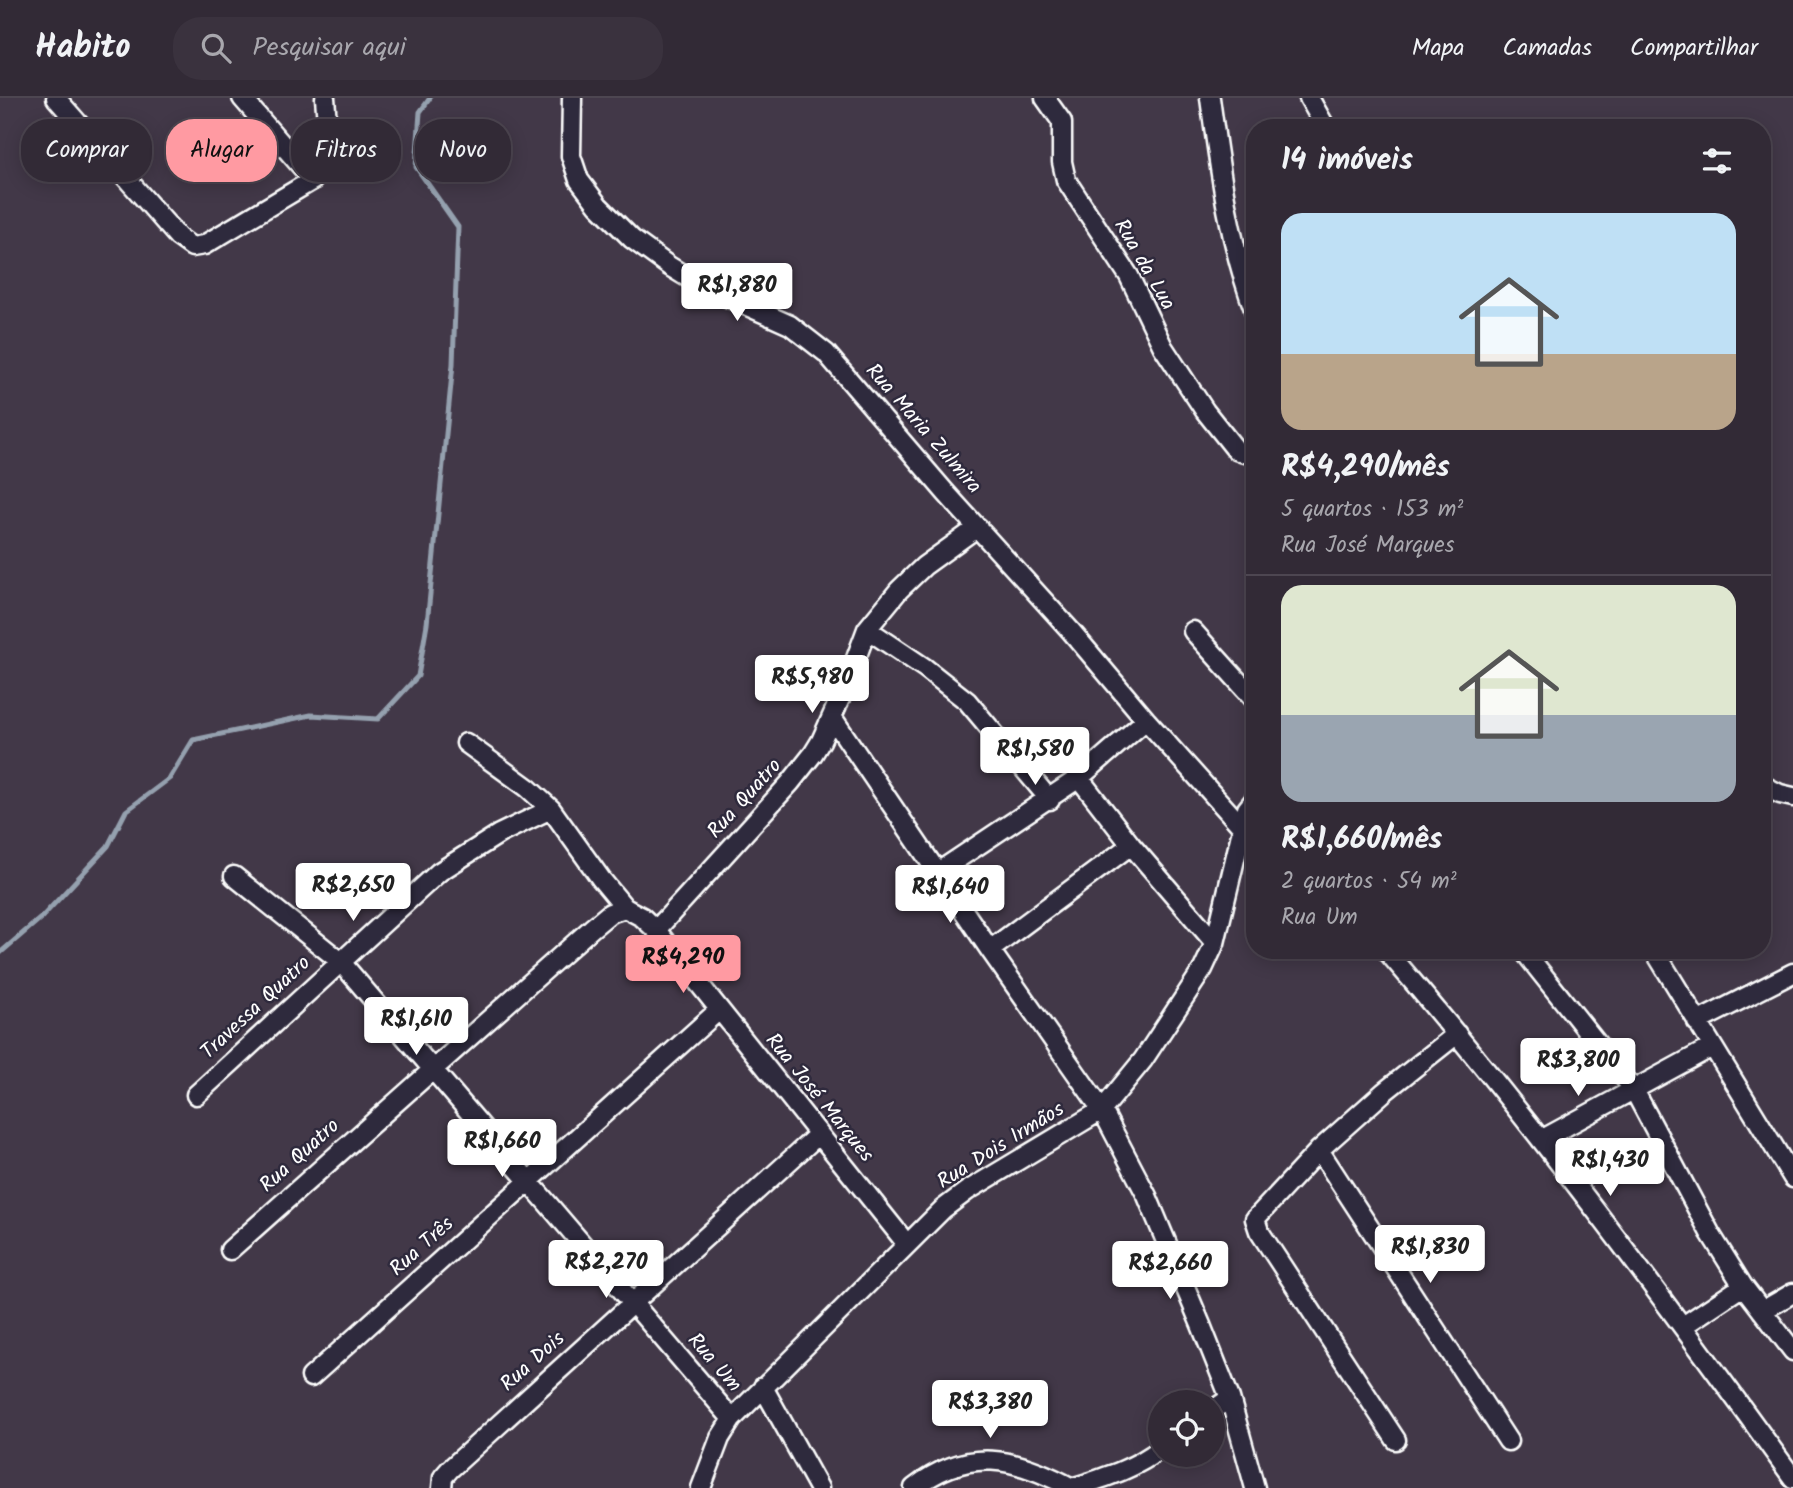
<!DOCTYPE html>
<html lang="pt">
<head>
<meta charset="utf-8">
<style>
  :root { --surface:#322a36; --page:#3a323e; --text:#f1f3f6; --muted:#a8a7ad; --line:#4d4651; --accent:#ff9aa2 }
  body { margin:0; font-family:Kalam,sans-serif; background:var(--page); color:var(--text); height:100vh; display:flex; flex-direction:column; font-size:26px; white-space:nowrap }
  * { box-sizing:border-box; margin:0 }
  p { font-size:23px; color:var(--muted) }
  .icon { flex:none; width:38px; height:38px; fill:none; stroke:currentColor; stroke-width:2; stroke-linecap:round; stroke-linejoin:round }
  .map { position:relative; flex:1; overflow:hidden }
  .panel { position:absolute; left:1246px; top:21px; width:525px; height:840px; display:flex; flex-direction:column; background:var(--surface); border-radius:28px; box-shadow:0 4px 18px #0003,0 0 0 2px var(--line) }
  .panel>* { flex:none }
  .top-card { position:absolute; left:21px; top:21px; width:665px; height:63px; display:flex; gap:14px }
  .buttons { position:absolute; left:1148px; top:1292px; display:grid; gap:14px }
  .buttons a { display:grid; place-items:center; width:77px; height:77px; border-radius:50%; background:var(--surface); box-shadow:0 4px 18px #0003,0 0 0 2px var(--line); font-size:35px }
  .price { position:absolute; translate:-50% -60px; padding:0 16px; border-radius:7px; background:#fff; color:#222; font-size:23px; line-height:46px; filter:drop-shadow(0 2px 4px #0008) }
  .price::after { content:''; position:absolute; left:50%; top:42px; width:21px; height:16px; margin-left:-10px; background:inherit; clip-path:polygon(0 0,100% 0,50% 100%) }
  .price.active { background:var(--accent); color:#111 }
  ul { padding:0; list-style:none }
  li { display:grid; align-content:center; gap:14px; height:371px; padding:0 35px }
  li+li { border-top:2px solid var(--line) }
  li span { display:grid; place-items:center; height:217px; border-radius:21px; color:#555 }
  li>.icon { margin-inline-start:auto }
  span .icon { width:126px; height:126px; fill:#fffc; stroke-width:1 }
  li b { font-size:30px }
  h2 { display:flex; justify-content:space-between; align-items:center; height:84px; padding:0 35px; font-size:30px }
  .tag { padding:0 24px; border-radius:28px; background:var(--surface); box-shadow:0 4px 18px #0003,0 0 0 2px var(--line); font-size:24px; line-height:63px }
  .tag.active { background:var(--accent); color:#111 }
  header { display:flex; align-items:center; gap:42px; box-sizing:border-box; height:98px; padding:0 35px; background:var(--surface); border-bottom:2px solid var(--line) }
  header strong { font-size:33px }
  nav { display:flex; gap:38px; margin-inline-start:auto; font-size:24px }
  .search { width:490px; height:63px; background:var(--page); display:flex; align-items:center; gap:18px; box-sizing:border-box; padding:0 24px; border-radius:28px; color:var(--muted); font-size:26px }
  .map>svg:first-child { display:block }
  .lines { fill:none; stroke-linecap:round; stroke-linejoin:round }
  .stream { stroke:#95a1af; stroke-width:5 }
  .minor-casing { stroke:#fff; stroke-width:23 }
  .minor { stroke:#2f2a3d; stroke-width:18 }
  .labels { text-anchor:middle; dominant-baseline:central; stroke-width:5; stroke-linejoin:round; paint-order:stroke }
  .street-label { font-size:21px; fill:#fff; stroke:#2f2a3d }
</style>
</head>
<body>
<header>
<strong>Habito</strong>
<div class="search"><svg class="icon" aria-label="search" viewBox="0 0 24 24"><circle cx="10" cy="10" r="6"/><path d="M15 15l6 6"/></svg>Pesquisar aqui</div>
<nav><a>Mapa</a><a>Camadas</a><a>Compartilhar</a></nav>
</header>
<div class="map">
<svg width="1793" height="1390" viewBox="0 0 1793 1390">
  <rect width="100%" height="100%" fill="#423848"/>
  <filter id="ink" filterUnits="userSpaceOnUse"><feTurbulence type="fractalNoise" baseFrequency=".0143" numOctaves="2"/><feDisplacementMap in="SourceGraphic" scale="14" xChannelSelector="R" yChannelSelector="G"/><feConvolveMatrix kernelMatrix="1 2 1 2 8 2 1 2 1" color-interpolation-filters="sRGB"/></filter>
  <g filter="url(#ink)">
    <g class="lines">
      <!-- stream -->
      <path class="stream" d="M 0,855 L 42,819 L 108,748 L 126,713 L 170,680 L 193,642 L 311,617 L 378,621 L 418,578 L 427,526 L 453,266 L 458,129 L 416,69 L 420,14 L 430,0"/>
      <!-- minor casing -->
      <g class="minor-casing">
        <path id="minor" d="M 56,0 L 178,139 L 192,149 L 204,147 L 313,82 L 321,62 L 324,47 L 327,24 L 325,0
          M 242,0 L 313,82
          M 572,0 L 571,58 L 579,82 L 598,107 L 632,141 L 669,168 L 700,187 L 790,227 L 826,255 L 946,395 L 1071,533 L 1146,622 L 1242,729
          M 1045,0 L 1062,24 L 1062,64 L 1066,82 L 1129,178 L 1163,249 L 1205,313 L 1236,352 L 1244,355 L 1255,355
          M 1210,0 C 1220,73 1229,145 1255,214
          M 1309,0 L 1326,30
          M 867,531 L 925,570 L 967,603 L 1050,702
          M 1193,533 L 1255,602
          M 832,619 L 990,852 L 1102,1012 L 1147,1098 L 1201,1227 L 1230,1300 L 1255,1390
          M 466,645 L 528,690 L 551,711 L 601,781 L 625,810 L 642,819 L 656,832 L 906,1145
          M 1079,680 L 1131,747 L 1215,845
          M 1762,687 L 1780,696 L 1793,699
          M 938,774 L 1079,680 L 1146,622
          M 234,778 L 340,863 L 732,1321
          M 656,832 L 790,685 L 813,656 L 821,643 L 846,587 L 867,531 L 899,492 L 924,468 L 978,429
          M 990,852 L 1131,747
          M 1386,852 C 1531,1021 1663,1200 1793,1380
          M 1523,852 L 1634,992 L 1710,1135 L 1743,1188 L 1793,1253
          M 1654,852 L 1793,1080
          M 1697,924 L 1793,875
          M 196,997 L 439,774 L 499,736 L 551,711
          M 1541,1042 L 1712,949
          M 1319,1052 L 1508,1343
          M 230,1152 L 592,830 L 610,815 L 625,810
          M 1762,1213 L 1793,1195
          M 1683,1228 L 1743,1188
          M 311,1279 L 719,912
          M 763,1289 L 819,1390
          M 1213,1312 L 1230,1300
          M 1396,1342 L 1259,1133 L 1255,1121 L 1319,1052 L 1384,994 L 1457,936
          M 442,1390 L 443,1379 L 450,1371 L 819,1036
          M 701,1390 L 720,1340 L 732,1321 L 943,1111 L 967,1093 L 1102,1012 L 1143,962 L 1203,871 L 1215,845 L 1247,711 L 1255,701
          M 914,1390 C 968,1348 1015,1359 1072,1390
          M 1072,1390 C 1103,1380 1135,1371 1160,1351"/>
      </g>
      <!-- minor -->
      <use href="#minor" class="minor"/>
    </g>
  </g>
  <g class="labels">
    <!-- street labels -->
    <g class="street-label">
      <text transform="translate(1144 167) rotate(60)">Rua da Lua</text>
      <text transform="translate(923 331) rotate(49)">Rua Maria Zulmira</text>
      <text transform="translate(745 701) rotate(-48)">Rua Quatro</text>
      <text transform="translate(256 910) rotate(-43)">Travessa Quatro</text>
      <text transform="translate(819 1000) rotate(51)">Rua José Marques</text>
      <text transform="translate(1001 1048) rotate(-32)">Rua Dois Irmãos</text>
      <text transform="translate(300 1058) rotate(-42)">Rua Quatro</text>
      <text transform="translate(422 1149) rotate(-42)">Rua Três</text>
      <text transform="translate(533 1264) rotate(-42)">Rua Dois</text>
      <text transform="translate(714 1265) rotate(49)">Rua Um</text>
    </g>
  </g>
</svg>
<div class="buttons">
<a><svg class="icon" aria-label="locate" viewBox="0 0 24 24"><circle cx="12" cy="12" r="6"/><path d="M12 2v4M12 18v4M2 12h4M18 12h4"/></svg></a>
</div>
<b class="price" style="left:737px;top:225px">R$1,880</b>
<b class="price" style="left:812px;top:617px">R$5,980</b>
<b class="price" style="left:1035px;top:689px">R$1,580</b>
<b class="price" style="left:353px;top:825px">R$2,650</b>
<b class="price" style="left:950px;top:827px">R$1,640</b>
<b class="price active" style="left:683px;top:897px">R$4,290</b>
<b class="price" style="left:416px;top:959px">R$1,610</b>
<b class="price" style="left:1578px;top:1000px">R$3,800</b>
<b class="price" style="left:502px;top:1081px">R$1,660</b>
<b class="price" style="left:1610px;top:1100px">R$1,430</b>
<b class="price" style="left:1430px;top:1187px">R$1,830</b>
<b class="price" style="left:606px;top:1202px">R$2,270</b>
<b class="price" style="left:1170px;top:1203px">R$2,660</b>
<b class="price" style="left:990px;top:1342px">R$3,380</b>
<div class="top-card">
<a class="tag">Comprar</a>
<a class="tag active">Alugar</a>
<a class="tag">Filtros</a>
<a class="tag">Novo</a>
</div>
<section class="panel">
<h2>14 imóveis<svg class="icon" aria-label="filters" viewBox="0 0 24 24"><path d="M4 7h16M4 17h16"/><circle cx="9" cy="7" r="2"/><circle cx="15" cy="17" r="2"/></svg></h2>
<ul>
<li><span style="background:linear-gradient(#bfe0f5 65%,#b9a48a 0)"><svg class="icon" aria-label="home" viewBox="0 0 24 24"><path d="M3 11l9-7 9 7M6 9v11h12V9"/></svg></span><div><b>R$4,290/mês</b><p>5 quartos · 153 m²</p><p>Rua José Marques</p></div></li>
<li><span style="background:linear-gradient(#dfe7d0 60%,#9aa5b1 0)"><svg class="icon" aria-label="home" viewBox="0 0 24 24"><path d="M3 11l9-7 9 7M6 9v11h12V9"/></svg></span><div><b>R$1,660/mês</b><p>2 quartos · 54 m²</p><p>Rua Um</p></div></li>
</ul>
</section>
</div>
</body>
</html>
